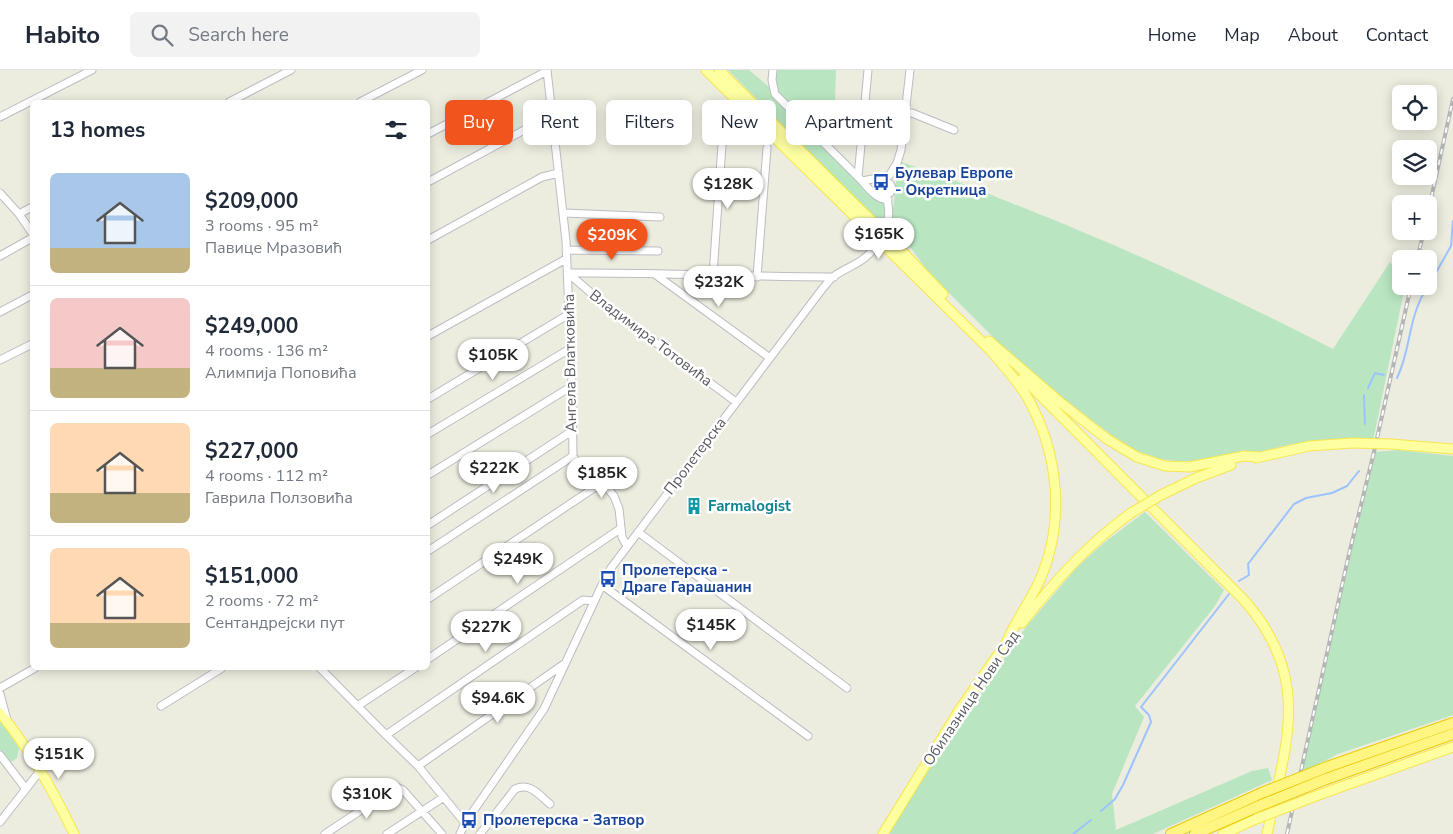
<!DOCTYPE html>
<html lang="en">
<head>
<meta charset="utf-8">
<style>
  :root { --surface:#fff; --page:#f2f2f3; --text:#1f2937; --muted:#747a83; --line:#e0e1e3; --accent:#f2541e }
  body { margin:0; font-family:"Nunito Sans",sans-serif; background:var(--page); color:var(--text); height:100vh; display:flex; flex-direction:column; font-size:19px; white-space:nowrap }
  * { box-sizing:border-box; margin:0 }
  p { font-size:16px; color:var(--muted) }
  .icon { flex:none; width:28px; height:28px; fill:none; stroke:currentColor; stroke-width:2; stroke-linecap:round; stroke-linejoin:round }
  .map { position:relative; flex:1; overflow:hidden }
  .drawer { position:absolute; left:30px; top:30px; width:400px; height:570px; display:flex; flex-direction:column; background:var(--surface); border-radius:8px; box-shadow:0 2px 12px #0003 }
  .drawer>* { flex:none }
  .guide { position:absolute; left:445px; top:30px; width:475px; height:45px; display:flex; gap:10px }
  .fabs { position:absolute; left:1392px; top:15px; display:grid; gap:10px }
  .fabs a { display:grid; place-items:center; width:45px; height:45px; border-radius:8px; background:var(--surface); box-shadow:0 2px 12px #0003; font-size:25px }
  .price { position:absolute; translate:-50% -42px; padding:0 11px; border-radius:18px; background:#fff; color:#222; font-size:16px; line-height:32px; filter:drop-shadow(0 1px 2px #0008) }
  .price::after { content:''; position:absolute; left:50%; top:30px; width:15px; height:11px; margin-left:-8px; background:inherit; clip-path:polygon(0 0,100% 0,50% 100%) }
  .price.on { background:var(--accent); color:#fff }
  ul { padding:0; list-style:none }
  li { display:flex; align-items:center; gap:15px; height:125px; padding:0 20px }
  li+li { border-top:1px solid var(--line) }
  li span { display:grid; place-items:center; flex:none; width:140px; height:100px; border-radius:8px; color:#555 }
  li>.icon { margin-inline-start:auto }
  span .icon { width:60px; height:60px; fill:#fffc; stroke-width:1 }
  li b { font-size:21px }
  h2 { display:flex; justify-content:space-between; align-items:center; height:60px; padding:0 20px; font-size:21px }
  .tag { padding:0 18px; border-radius:8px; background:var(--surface); box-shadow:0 2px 12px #0003; font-size:18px; line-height:45px }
  .tag.on { background:var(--accent); color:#fff }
  header { display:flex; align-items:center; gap:30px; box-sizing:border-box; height:70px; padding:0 25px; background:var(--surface); border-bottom:1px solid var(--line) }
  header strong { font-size:24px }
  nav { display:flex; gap:28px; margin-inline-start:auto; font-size:18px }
  .search { width:350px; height:45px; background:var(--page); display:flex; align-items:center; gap:12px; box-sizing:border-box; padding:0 18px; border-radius:8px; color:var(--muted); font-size:19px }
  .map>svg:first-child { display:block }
  .green { fill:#b9e6c1 }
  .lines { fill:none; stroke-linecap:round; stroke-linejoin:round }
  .stream { stroke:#9cc3ff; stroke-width:2 }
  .minor-casing { stroke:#bcbdc4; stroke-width:9 }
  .major-casing { stroke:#f9e64b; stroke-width:11 }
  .highway-casing { stroke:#ebca00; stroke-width:12 }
  .minor { stroke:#fff; stroke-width:7 }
  .major { stroke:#feffa1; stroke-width:9 }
  .highway { stroke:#fff583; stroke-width:10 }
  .rail-casing { stroke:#b5b6b6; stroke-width:4 }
  .rail { stroke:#fff; stroke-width:2; stroke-dasharray:5.5; stroke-linecap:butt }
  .major-bridge-casing { stroke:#f9e64b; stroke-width:11; stroke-linecap:butt }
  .highway-bridge-casing { stroke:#ebca00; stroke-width:12; stroke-linecap:butt }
  .major-bridge { stroke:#feffa1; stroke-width:9 }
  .highway-bridge { stroke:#fff583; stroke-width:10 }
  .labels { text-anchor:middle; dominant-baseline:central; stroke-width:5; stroke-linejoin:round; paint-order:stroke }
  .transit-label { font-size:15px; font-weight:bold; fill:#164399; stroke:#fff; text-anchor:start }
  .street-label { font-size:15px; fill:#585a61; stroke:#fff }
  .culture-label { font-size:15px; font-weight:bold; fill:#0d838f; stroke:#fff; text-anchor:start }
</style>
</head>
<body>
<header>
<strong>Habito</strong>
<div class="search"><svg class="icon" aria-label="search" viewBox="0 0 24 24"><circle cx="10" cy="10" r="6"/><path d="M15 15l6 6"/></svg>Search here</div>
<nav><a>Home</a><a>Map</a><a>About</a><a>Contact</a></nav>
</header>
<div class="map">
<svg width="1453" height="764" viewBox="0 0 1453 764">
  <rect width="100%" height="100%" fill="#ececdf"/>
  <!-- green -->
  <path class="green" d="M 728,0 L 749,0 L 774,21 L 776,0 L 836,0 L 835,31 L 826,32 L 825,70 L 893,141 L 898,91 C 943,105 986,123 1029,140 C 1132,181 1234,228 1333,279 L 1390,192 L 1401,207 L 1401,216 L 1405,216 L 1373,371 L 1323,371 L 1293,374 L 1226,389 L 1199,391 L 1175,391 L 1160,389 L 1137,381 L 1118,370 L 1027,301 L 928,202 L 911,178 L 895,168 L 891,158 L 884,158 Z
    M 1399,380 L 1453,386 L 1453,645 L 1338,684 L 1301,703 L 1374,382 Z
    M 1145,442 L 1224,520 L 1215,536 L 1135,636 L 1144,647 L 1112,724 L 1116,760 L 1252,701 L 1268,698 L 1272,710 L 1153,764 L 889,764 L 940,680 L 1026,557 L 1077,497 L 1106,471 Z
    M 0,649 L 19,678 L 17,688 L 10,693 L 0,681 Z"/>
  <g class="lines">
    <!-- stream -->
    <path class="stream" d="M 1429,215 L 1451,176 L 1453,151
      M 1397,308 C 1412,277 1407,248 1428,216
      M 1368,318 L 1375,303 L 1384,305
      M 1364,325 L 1365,354
      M 1239,511 L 1249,505 L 1248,494 L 1294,434 L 1306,428 L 1332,423 L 1347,416 L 1359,401
      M 1101,741 L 1115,729 L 1123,715 L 1151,652 L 1149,645 L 1141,637 L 1229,524
      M 1073,764 L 1091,750"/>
    <!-- minor casing -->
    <g class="minor-casing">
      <path id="minor" d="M 547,0 L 566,171 L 572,316 L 573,386 L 581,399 L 609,420 L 614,426 L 619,439 L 622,467 L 627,476
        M 773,0 L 772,10 L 775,24 L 862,111 L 889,106 L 897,93 L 901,80 L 910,0
        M 229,32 L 291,0
        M 360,32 L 422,0
        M 904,43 L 912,43 L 954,60
        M 0,47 L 92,0
        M 428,64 L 547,1
        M 858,107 L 868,0
        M 862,111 C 869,119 876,129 888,130
        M 428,112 L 539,52 L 552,50
        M 0,123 L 19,144 L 32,163
        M 564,143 L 660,147
        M 19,144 L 32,137
        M 428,170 L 542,107 L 559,103
        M 566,180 L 658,181
        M 0,186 L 32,168
        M 568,203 C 656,202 745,207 834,207
        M 568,203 L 605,235 L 736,332
        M 656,205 L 770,288
        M 713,205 L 722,75
        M 757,207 L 767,78
        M 0,242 L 32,225
        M 428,266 L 566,189
        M 0,290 L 32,274
        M 428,329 L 569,244
        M 428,364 L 571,278
        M 428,405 L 572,316
        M 428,455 L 572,361
        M 638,462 L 847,618
        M 428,481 L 573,386
        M 602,515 L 808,666
        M 428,529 L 600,414
        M 428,589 L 620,459
        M 320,598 L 386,665 L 418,696 L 465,753
        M 0,618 L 35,598
        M 0,624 L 7,650
        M 359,635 L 415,598
        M 161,636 L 222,598
        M 386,665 L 583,530 L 594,531
        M 0,685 L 26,719
        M 418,696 L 564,594
        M 0,752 L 40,701
        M 325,764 L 396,717 L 403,720 L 442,764
        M 387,764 L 444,727
        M 460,764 L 465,753 L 544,639 L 602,515 L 611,498 L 823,218 C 826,215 829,210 833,207 C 844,198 859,195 869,184 C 875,179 875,173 878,168 C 890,150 891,146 886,124 L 882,122 L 880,119 L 882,113 L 887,112 L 890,114 L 892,118 L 890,123 L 886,124
        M 480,764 L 515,719 C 530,712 539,725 550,734"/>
    </g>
    <!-- major casing -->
    <g class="major-casing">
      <path id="major" d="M 706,0 L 990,280 C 1003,295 1016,309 1026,325 C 1059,382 1066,452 1039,512 C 1029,533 1015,552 1006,573
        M 719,0 L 895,174 L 943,224
        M 989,271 L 1061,333 L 1107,369 L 1137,387 L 1165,396 L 1189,397 L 1244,386 L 1260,387
        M 1023,308 L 1244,530 C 1313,608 1286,674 1267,764
        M 1391,374 L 1453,379
        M 1256,388 L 1309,376 L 1352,373
        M 1161,425 L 1196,408 L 1231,395
        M 1022,553 C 1054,512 1088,474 1131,443
        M 0,643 C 29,678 54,722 74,764
        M 1321,724 L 1453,677
        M 883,764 L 960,639 L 1009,569
        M 1223,764 L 1256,749"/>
    </g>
    <!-- highway casing -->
    <g class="highway-casing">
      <path id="highway" d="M 1327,697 L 1453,653
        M 1326,709 L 1453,664
        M 1171,764 L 1264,722
        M 1195,764 L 1259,736"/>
    </g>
    <!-- minor -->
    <use href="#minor" class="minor"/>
    <!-- major -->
    <use href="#major" class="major"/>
    <!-- highway -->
    <use href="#highway" class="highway"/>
    <!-- rail casing -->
    <g class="rail-casing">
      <path id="rail" d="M 1429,138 L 1453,29
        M 1417,189 L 1424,161
        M 1287,764 L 1349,484 L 1374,382 L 1411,216"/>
    </g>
    <!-- rail -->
    <use href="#rail" class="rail"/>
    <!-- major-bridge casing -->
    <g class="major-bridge-casing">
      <path id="major-bridge" d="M 1352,373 L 1391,374
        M 1131,443 L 1161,425
        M 1256,749 L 1321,724"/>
    </g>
    <!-- highway-bridge casing -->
    <g class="highway-bridge-casing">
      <path id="highway-bridge" d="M 1264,722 L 1327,697
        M 1259,736 L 1326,709"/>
    </g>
    <!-- major-bridge -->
    <use href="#major-bridge" class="major-bridge"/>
    <!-- highway-bridge -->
    <use href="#highway-bridge" class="highway-bridge"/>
  </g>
  <!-- icons -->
  <defs>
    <g id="bus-bare" transform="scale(1.35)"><path d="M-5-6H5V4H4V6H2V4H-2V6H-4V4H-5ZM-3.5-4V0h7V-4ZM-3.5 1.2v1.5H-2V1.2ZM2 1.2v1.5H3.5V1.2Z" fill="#1a4fb4" stroke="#fff" stroke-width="2.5" paint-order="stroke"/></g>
    <g id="building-bare" transform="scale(1.35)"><path d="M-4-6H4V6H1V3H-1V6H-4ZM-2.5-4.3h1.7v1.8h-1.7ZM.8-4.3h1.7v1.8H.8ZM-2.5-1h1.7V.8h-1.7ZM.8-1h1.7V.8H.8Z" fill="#0f9aa8" stroke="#fff" stroke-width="2.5" paint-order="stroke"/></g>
  </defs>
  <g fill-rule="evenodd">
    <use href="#bus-bare" x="881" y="112"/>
    <use href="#building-bare" x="694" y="436"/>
    <use href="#bus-bare" x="608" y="509"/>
    <use href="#bus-bare" x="469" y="750"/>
  </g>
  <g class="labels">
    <!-- transit labels -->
    <g class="transit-label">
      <text x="895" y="103">Булевар Европе<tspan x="895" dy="17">- Окретница</tspan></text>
      <text x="622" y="500">Пролетерска -<tspan x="622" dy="17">Драге Гарашанин</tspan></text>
      <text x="483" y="750">Пролетерска - Затвор</text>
    </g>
    <!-- street labels -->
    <g class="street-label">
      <text transform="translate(651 268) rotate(37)">Владимира Тотовића</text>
      <text transform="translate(570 293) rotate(-91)">Ангела Влатковића</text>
      <text transform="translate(695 386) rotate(-53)">Пролетерска</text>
      <text transform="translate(971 628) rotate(-56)">Обилазница Нови Сад</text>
    </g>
    <!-- culture labels -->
    <g class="culture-label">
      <text x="708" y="436">Farmalogist</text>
    </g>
  </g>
</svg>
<div class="fabs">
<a><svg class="icon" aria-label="locate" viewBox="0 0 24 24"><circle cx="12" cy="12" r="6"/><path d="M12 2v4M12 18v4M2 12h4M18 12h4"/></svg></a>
<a><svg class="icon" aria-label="layers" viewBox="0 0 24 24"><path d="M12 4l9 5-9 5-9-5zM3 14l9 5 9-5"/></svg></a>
<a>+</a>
<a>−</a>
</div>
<b class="price" style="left:728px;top:140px">$128K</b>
<b class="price" style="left:879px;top:190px">$165K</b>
<b class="price on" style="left:612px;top:191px">$209K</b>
<b class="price" style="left:719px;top:238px">$232K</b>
<b class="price" style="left:493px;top:311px">$105K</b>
<b class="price" style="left:494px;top:424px">$222K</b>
<b class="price" style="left:602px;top:429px">$185K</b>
<b class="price" style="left:518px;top:515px">$249K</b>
<b class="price" style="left:711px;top:581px">$145K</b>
<b class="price" style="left:486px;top:583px">$227K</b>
<b class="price" style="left:498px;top:654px">$94.6K</b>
<b class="price" style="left:59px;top:710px">$151K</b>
<b class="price" style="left:367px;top:750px">$310K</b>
<div class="guide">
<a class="tag on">Buy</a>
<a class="tag">Rent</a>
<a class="tag">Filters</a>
<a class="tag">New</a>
<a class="tag">Apartment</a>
</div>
<section class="drawer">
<h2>13 homes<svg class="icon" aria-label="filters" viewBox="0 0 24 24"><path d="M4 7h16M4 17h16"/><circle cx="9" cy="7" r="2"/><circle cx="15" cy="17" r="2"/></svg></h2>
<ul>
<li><span style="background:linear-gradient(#a9c7e8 75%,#c2b280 0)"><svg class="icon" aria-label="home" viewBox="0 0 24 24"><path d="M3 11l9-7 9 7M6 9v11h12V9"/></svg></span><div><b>$209,000</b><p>3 rooms · 95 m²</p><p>Павице Мразовић</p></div></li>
<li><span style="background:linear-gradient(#f6c9c9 70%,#c2b280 0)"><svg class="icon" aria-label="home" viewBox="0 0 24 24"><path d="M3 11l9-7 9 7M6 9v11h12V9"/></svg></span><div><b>$249,000</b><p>4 rooms · 136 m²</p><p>Алимпија Поповића</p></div></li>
<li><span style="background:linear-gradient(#ffd9b3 70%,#c2b280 0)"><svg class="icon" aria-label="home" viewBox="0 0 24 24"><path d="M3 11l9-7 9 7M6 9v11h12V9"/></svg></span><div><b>$227,000</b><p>4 rooms · 112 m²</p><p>Гаврила Ползовића</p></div></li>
<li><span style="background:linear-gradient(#ffd9b3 75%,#c2b280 0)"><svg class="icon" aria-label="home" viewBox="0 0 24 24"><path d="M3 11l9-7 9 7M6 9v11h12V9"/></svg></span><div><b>$151,000</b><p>2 rooms · 72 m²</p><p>Сентандрејски пут</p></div></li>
</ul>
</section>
</div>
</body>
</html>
